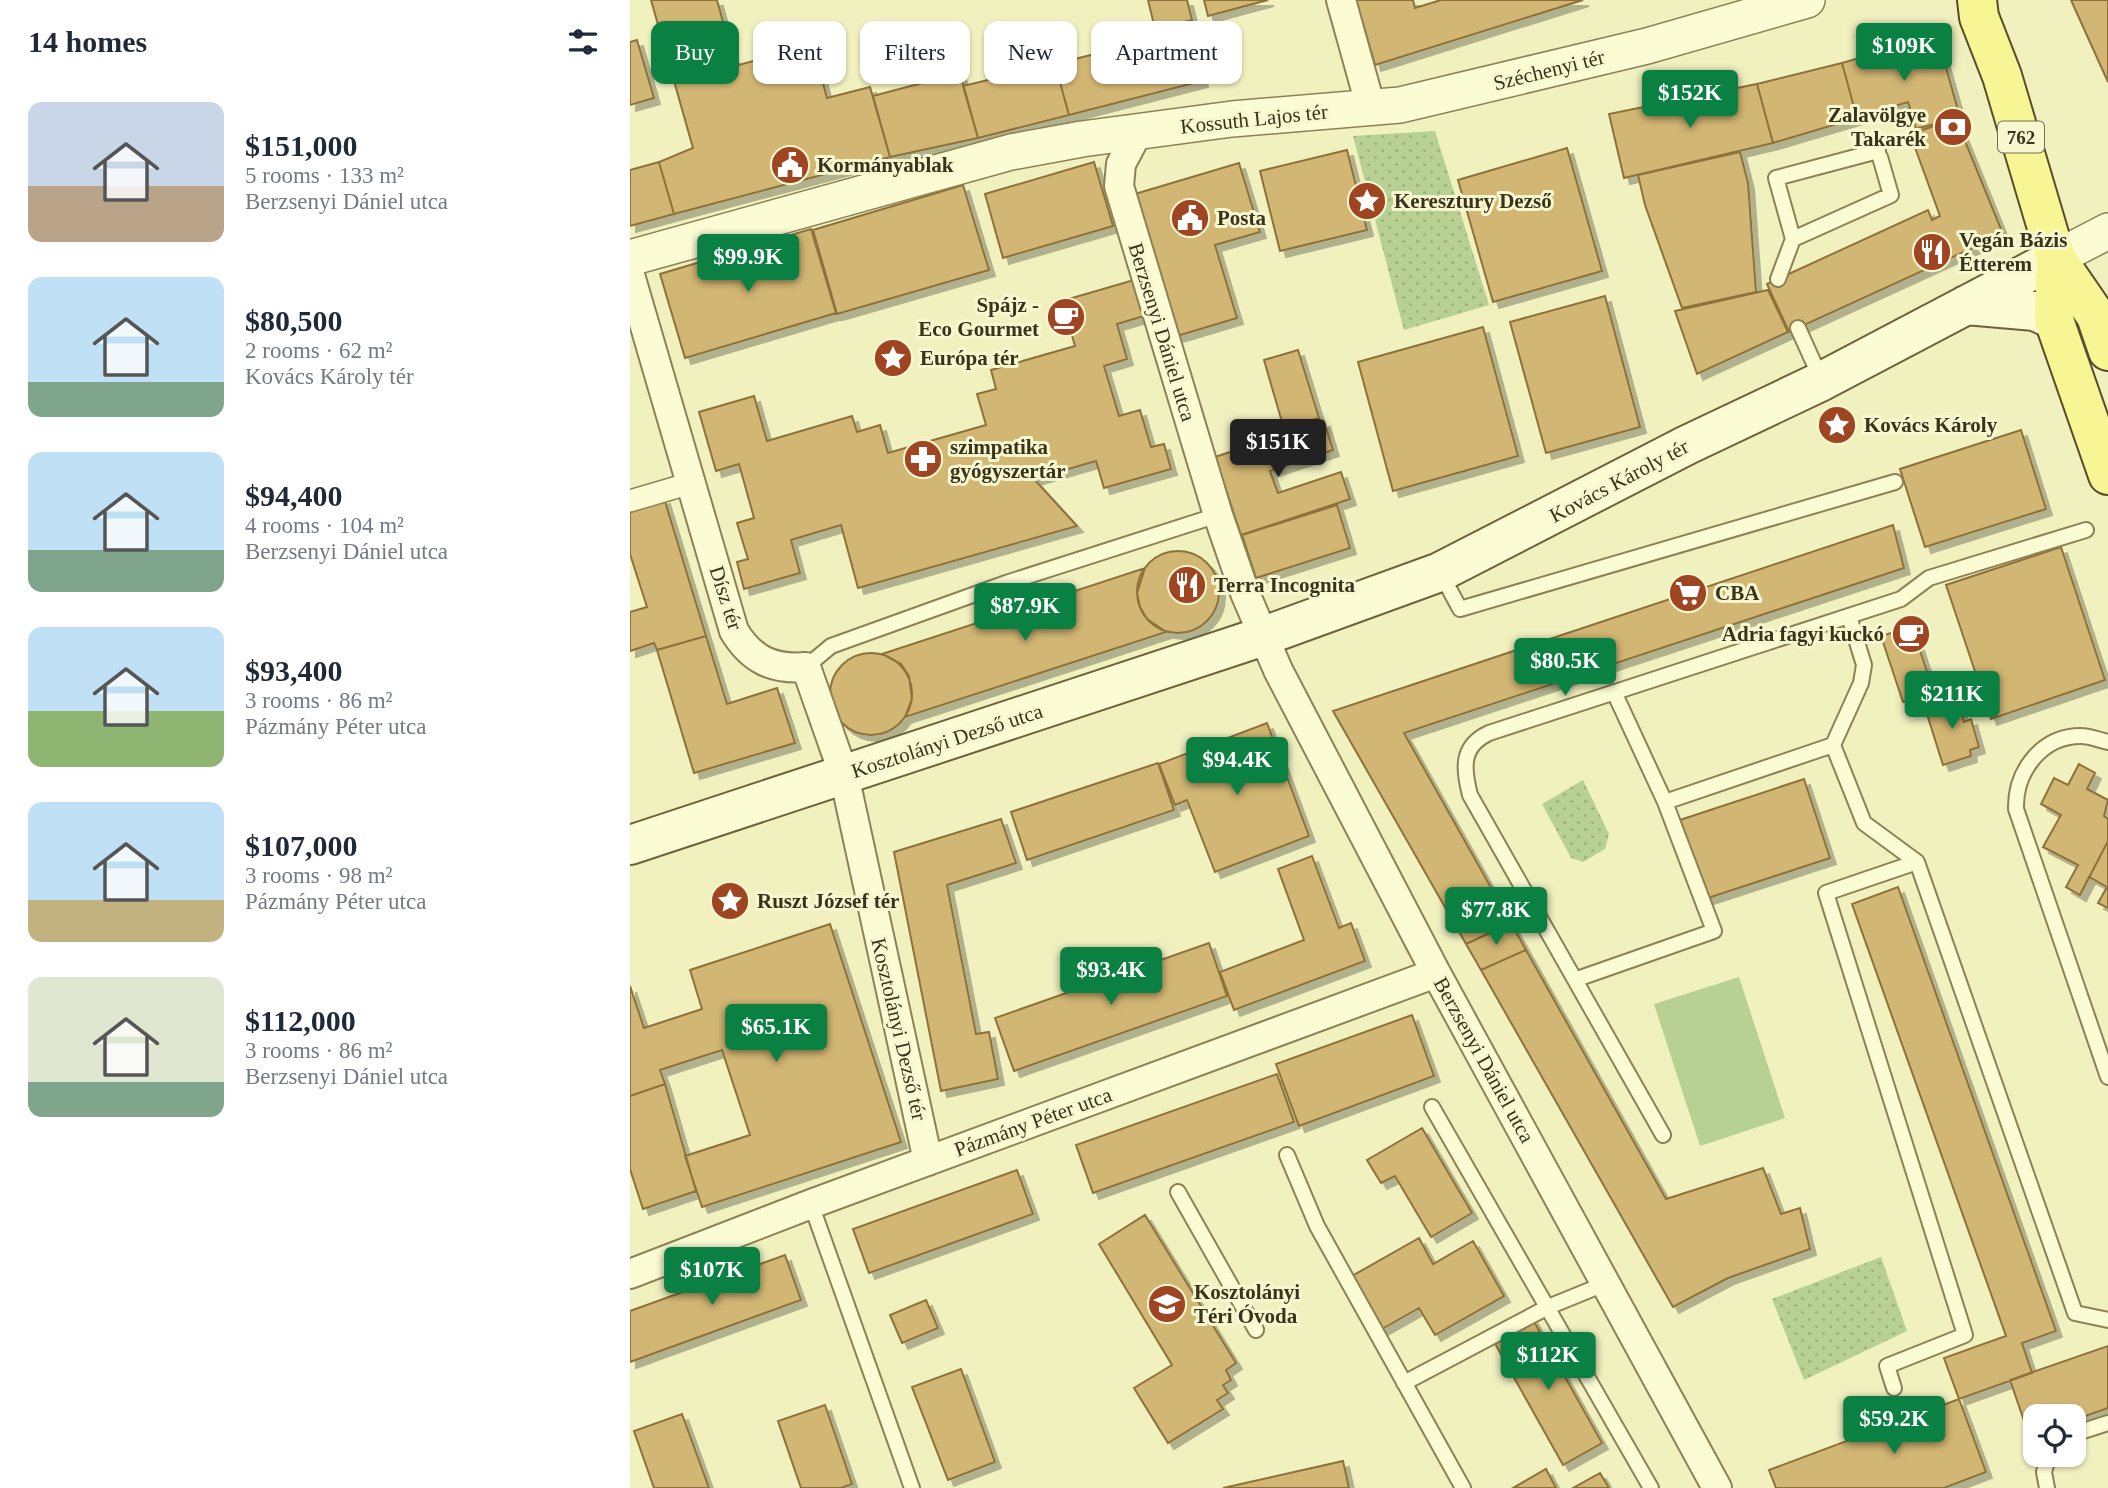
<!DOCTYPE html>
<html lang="en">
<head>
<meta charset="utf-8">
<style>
  :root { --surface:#fff; --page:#f6f6f7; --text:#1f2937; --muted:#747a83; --accent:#0b8043 }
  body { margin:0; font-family:Georgia,serif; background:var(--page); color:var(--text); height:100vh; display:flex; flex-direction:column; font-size:26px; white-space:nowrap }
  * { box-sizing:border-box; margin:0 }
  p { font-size:23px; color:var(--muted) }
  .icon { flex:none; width:38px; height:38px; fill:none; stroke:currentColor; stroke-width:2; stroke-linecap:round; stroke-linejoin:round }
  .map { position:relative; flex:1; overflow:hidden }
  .side { display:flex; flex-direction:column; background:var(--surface); width:630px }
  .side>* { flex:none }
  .guide { position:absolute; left:21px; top:21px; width:665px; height:63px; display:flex; gap:14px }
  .controls { position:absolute; left:1393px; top:1404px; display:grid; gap:14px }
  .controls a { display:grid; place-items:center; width:63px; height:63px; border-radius:14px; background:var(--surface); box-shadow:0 2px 5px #0004; font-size:35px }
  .price { position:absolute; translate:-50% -60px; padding:0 16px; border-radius:7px; background:var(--accent); color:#fff; font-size:23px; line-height:46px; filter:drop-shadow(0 2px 4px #0008) }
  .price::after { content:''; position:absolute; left:50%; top:42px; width:21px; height:16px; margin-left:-10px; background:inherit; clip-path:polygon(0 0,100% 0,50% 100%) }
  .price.current { background:#222; color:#fff }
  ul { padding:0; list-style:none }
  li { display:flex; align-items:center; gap:21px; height:175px; padding:0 28px }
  li span { display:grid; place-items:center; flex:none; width:196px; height:140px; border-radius:14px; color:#555 }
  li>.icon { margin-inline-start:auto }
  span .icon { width:84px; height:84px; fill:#fffc; stroke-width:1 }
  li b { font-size:30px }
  h2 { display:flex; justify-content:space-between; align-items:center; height:84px; padding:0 28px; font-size:30px }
  .tag { padding:0 24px; border-radius:14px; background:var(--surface); box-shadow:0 2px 5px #0004; font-size:24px; line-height:63px }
  .tag.current { background:var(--accent); color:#fff }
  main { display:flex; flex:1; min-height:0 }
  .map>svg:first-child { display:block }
  .grass { fill:url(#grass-dots) }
  .pitch { fill:#b7d093 }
  .building { fill:#d2b673; stroke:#8d723a; stroke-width:2; filter:url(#shadow) }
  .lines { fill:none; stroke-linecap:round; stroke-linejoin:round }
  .service-casing { stroke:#8c8256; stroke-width:18 }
  .pedestrian-casing { stroke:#8c8256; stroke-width:24 }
  .minor-casing { stroke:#8c8256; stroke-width:32 }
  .tertiary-casing { stroke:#8c8256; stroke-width:38 }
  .secondary-casing { stroke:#6d623a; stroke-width:42 }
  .primary-casing { stroke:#594d2b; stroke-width:42 }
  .service { stroke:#fbfbd4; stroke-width:14 }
  .pedestrian { stroke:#fbfbd4; stroke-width:21 }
  .minor { stroke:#fbfbd4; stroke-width:28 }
  .tertiary { stroke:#fbfbd4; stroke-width:35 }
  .secondary { stroke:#fbfbd4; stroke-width:38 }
  .primary { stroke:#f8f594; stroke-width:38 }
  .labels { text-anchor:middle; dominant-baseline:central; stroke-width:6; stroke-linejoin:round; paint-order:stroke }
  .shield { fill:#f8f8d0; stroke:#736e52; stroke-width:2 }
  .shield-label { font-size:19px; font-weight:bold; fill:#3a331c }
  .street-label { font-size:21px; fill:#3a331c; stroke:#f8f8d0 }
  .poi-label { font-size:21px; font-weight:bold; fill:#3a331c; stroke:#f8f8d0; text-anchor:start }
</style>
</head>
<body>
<main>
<section class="side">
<h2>14 homes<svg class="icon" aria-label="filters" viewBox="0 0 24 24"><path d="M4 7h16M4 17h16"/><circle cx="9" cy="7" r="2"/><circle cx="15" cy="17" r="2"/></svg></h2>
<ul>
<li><span style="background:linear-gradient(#c9d6e8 60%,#b9a48a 0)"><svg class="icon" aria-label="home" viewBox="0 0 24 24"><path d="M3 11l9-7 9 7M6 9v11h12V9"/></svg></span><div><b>$151,000</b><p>5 rooms · 133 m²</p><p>Berzsenyi Dániel utca</p></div></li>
<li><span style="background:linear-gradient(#bfe0f5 75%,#7fa58c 0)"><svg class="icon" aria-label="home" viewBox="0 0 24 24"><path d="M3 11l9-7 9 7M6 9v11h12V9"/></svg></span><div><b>$80,500</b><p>2 rooms · 62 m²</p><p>Kovács Károly tér</p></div></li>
<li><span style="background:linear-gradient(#bfe0f5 70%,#7fa58c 0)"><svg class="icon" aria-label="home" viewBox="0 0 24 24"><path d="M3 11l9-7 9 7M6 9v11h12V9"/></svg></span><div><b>$94,400</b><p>4 rooms · 104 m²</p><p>Berzsenyi Dániel utca</p></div></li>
<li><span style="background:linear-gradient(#bfe0f5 60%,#8fb573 0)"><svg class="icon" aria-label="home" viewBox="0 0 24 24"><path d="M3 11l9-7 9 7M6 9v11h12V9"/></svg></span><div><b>$93,400</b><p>3 rooms · 86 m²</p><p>Pázmány Péter utca</p></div></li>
<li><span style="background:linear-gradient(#bfe0f5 70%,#c2b280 0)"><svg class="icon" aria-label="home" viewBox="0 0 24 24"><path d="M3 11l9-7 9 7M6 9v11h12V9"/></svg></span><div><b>$107,000</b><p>3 rooms · 98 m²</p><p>Pázmány Péter utca</p></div></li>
<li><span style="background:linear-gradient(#dfe7d0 75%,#7fa58c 0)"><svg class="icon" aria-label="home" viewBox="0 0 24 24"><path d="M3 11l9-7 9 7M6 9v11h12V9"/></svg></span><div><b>$112,000</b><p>3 rooms · 86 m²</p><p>Berzsenyi Dániel utca</p></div></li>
</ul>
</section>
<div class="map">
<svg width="1478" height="1488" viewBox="0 0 1478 1488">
  <defs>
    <pattern id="grass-dots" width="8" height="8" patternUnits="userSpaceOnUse" patternTransform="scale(1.75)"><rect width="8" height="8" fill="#b7d093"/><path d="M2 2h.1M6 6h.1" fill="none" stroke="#9eb37e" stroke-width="1.8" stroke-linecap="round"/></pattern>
    <filter id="shadow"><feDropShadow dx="6" dy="6" stdDeviation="0" flood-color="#0004"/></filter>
  </defs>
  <rect width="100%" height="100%" fill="#f1f1c0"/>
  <!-- grass -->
  <path class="grass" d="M 805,131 L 859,305 L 774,330 L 723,136 Z
    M 953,780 L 979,834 L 975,849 L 953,862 L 941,858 L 912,804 Z
    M 1251,1257 L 1277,1331 L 1174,1380 L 1142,1299 Z"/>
  <!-- pitch -->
  <path class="pitch" d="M 1109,977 L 1155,1118 L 1070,1146 L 1024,1004 Z"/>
  <!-- building -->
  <path class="building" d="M 21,0 L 87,0 L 105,66 L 152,53 L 149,42 L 179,33 L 197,98 L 240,87 L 260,157 L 44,214 L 29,162 L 63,148 Z
    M 518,0 L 557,0 L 562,20 L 525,29 Z
    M 574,0 L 638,0 L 578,16 Z
    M 726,0 L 783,0 L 785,8 L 811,0 L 953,0 L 745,65 Z
    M 1441,0 L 1478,0 L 1478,82 L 1445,9 Z
    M 560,30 L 572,81 L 439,115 L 425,64 Z
    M 1307,36 L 1330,117 L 1286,129 L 1278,102 L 1227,118 L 1212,63 Z
    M 7,40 L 24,98 L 0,105 L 0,42 Z
    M 1212,63 L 1227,118 L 1143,143 L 1127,84 Z
    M 425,64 L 439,115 L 348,138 L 333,86 Z
    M 330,73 L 348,138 L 260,157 L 243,96 Z
    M 1127,84 L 1143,143 L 994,178 L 979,114 Z
    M 1326,119 L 1373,234 L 1159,332 L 1137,284 L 1298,210 L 1302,220 L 1310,216 L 1280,134 Z
    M 937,148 L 972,271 L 863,302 L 828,180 Z
    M 717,150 L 737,230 L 650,251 L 630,171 Z
    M 1110,152 L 1118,183 L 1126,292 L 1052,308 L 1015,205 L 1008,175 Z
    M 29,162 L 44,214 L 0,226 L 0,170 Z
    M 464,162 L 483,226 L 373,258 L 355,194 Z
    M 609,163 L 630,232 L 585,245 L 607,318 L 547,336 L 505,194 Z
    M 333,185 L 359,270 L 207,314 L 183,230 Z
    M 181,229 L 206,313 L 55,358 L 30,274 Z
    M 504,280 L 514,316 L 487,324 L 497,359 L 474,366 L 489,416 L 510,410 L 521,447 L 534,444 L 541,469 L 474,488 L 466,461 L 404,479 L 447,526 L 228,588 L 211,525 L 161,540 L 170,573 L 114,589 L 107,562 L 118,559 L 107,523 L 124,518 L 109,464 L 86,471 L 69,412 L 124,396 L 137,441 L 222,416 L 227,432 L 250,425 L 258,453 L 356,425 L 347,394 L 366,389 L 361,370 L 445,346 L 432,301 Z
    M 1138,290 L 1158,332 L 1067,374 L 1045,311 Z
    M 975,296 L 1010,427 L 916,453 L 880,322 Z
    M 853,327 L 888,456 L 763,491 L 728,362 Z
    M 668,350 L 689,418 L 654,429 L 634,360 Z
    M 694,421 L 703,450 L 640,471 L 648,493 L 711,472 L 720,499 L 611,535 L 585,457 Z
    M 1391,430 L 1416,509 L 1295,547 L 1270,469 Z
    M 34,498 L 76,636 L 27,650 L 24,643 L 0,651 L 0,612 L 17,607 L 0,554 L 0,508 Z
    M 707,505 L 720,548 L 626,578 L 612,535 Z
    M 1263,525 L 1274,568 L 774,733 L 881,923 L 836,944 L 703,711 Z
    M 1431,547 L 1475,680 L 1361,719 L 1316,585 Z
    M507 592a41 41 0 1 1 82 0a41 41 0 1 1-82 0Z
    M 515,568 L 507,593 L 510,607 L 517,619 L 536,632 L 275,717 L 282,699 L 279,676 L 271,664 L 252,654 Z
    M 1282,627 L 1304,692 L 1273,702 L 1251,636 Z
    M 76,636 L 97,704 L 147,688 L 165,743 L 64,773 L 27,650 Z
    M200 694a41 41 0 1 1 82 0a41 41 0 1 1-82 0Z
    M 1327,698 L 1334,722 L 1341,719 L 1349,747 L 1340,750 L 1341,756 L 1313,765 L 1295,708 Z
    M 637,723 L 679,836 L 585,872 L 557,800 L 545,805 L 529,764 Z
    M 528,763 L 544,810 L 397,860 L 381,812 Z
    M 1449,764 L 1465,773 L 1457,789 L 1478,800 L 1474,816 L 1478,819 L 1478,908 L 1468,903 L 1477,887 L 1459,877 L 1450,895 L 1436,887 L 1448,865 L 1413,847 L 1431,815 L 1411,804 L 1424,778 L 1438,785 Z
    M 1449,764 L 1465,773 L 1457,789 L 1478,800 L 1474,816 L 1478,819 L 1478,841 L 1450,895 L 1436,887 L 1448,865 L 1413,847 L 1431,815 L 1411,804 L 1424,778 L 1438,785 Z
    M 1174,779 L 1200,858 L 1075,899 L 1050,820 Z
    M 371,819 L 386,863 L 317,885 L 346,1034 L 359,1032 L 368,1079 L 311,1091 L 264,852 Z
    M 682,856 L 709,928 L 721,923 L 735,961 L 604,1010 L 590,972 L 674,940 L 648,869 Z
    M 1268,887 L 1426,1331 L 1392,1343 L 1402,1373 L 1329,1399 L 1314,1358 L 1376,1336 L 1222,904 Z
    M 881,923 L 896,950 L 851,970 L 836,944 Z
    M 200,924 L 271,1142 L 72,1207 L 55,1156 L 120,1135 L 92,1050 L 30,1070 L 35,1084 L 0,1096 L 0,986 L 14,1028 L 72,1009 L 60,970 Z
    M 579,943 L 597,996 L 384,1071 L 365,1018 Z
    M 896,950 L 1036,1199 L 1133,1168 L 1151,1214 L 1170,1208 L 1180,1249 L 1098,1278 L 1043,1307 L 851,970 Z
    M 782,1015 L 804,1076 L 669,1126 L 646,1064 Z
    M 647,1074 L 664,1122 L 463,1193 L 446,1145 Z
    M 35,1084 L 66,1191 L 13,1209 L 0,1169 L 0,1096 Z
    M 792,1128 L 842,1213 L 801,1237 L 765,1176 L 751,1183 L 737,1160 Z
    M 387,1170 L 403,1214 L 239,1273 L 223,1229 Z
    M 515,1215 L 606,1363 L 596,1370 L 601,1380 L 593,1385 L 598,1393 L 587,1400 L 593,1409 L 538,1443 L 504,1388 L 542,1365 L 469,1244 Z
    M 789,1238 L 803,1264 L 843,1241 L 874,1296 L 805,1335 L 789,1308 L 752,1329 L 722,1276 Z
    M 155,1255 L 171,1300 L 0,1362 L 0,1311 Z
    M 296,1300 L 308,1328 L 272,1343 L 260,1315 Z
    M 902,1318 L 972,1443 L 933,1465 L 863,1340 Z
    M 1478,1346 L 1478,1408 L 1444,1420 L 1444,1416 L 1405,1416 L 1405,1433 L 1399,1435 L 1380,1380 Z
    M 331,1369 L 365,1462 L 318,1480 L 282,1387 Z
    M 1329,1399 L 1356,1472 L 1314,1488 L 1146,1488 L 1139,1470 Z
    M 195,1405 L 222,1484 L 211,1488 L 171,1488 L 148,1421 Z
    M 52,1414 L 79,1488 L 24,1488 L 4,1431 Z
    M 713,1461 L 719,1488 L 593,1488 Z
    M 916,1469 L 926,1488 L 883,1488 Z
    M 970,1473 L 979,1488 L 943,1488 Z"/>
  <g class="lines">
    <!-- service casing -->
    <g class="service-casing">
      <path id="service" d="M 1163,239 L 1146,178 L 1248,151
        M 1148,279 L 1163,239 L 1261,195 L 1250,157
        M 1168,328 L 1191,379
        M 810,572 L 830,609 L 1265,482
        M 1219,616 L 1234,665 L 1231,683 L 1203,745 L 1234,823 L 1287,862 L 1445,1313 L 1478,1320
        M 176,667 L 201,646 L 376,583 L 588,515
        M 1478,742 C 1469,740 1460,736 1451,736 C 1411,736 1385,772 1386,809 L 1478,1077
        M 1035,802 L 1203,745
        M 947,979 L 1084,931 L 1035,802 L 984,692
        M 802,1107 L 1021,1488
        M 1033,1135 L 840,795 C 833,768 831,746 859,733 L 1271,599 L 1299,578 L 1456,530
        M 657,1155 L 687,1226 L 833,1488
        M 548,1192 L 626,1330
        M 181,1204 L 282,1488
        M 774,1383 L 918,1307 L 977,1283
        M 1264,1388 L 1257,1366 L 1335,1335 L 1196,893 L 1287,862
        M 1444,1434 L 1478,1423
        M 1417,1488 L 1414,1472 L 1419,1454"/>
    </g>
    <!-- pedestrian casing -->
    <g class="pedestrian-casing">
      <path id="pedestrian" d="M 0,501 L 61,483"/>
    </g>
    <!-- minor casing -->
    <g class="minor-casing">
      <path id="minor" d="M 711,0 L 741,108
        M 508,132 L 491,164 L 489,186 L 588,515 L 615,593 L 648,670 L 806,973 L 1087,1488
        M 0,275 L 104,631 C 121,659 142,670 176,667 L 214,775 L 298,1161
        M 0,1274 L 181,1204 L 806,973"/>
    </g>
    <!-- tertiary casing -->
    <g class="tertiary-casing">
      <path id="tertiary" d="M 0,258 L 381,152 L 452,139 L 602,119 L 770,105 L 1017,46 L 1177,0
        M 1426,258 L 1478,231"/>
    </g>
    <!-- secondary casing -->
    <g class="secondary-casing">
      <path id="secondary" d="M 1336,305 L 1405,311 L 1424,320
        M 0,845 L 634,636 L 810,572 L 1057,445 L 1192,381 L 1426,258"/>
    </g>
    <!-- primary casing -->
    <g class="primary-casing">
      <path id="primary" d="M 1347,0 L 1349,17 L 1372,76 L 1426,258 L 1424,320 L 1478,475
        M 1426,258 L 1466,316 L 1478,351"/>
    </g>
    <!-- service -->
    <use href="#service" class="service"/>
    <!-- pedestrian -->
    <use href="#pedestrian" class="pedestrian"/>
    <!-- minor -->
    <use href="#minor" class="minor"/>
    <!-- tertiary -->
    <use href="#tertiary" class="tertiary"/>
    <!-- secondary -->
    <use href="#secondary" class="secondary"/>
    <!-- primary -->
    <use href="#primary" class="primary"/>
  </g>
  <!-- icons -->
  <defs>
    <g id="bank-disc" transform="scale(2.0125)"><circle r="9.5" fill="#9f4522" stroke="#f8f8d0"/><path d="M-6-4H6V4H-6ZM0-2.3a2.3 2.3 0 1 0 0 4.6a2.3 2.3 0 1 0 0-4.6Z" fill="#fff"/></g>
    <g id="civic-disc" transform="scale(2.0125)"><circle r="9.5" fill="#9f4522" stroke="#f8f8d0"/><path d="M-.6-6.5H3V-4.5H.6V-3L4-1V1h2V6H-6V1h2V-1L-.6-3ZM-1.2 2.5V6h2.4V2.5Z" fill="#fff"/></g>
    <g id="sight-disc" transform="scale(2.0125)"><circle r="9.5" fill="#9f4522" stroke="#f8f8d0"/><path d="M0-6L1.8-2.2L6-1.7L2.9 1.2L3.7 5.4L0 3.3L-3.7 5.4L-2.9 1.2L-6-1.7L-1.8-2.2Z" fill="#fff"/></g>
    <g id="restaurant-disc" transform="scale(2.0125)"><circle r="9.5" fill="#9f4522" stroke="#f8f8d0"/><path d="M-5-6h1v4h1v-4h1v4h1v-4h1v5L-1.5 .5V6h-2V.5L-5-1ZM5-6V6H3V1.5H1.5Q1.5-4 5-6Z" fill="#fff"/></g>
    <g id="cafe-disc" transform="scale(2.0125)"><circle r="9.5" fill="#9f4522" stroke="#f8f8d0"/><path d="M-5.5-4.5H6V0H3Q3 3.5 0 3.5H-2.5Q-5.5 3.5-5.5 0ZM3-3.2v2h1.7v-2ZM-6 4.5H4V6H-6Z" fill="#fff"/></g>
    <g id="pharmacy-disc" transform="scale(2.0125)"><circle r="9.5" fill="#9f4522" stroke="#f8f8d0"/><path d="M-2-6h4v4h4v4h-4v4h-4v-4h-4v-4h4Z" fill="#fff"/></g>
    <g id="supermarket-disc" transform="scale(2.0125)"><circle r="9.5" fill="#9f4522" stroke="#f8f8d0"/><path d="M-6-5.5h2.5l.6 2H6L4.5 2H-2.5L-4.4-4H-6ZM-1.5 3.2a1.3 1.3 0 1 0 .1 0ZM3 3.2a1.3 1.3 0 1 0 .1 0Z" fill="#fff"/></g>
    <g id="school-disc" transform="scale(2.0125)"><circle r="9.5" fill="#9f4522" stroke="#f8f8d0"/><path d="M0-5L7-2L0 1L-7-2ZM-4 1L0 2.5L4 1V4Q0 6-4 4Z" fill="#fff"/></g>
  </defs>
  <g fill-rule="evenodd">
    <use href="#bank-disc" x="1323" y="127"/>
    <use href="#civic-disc" x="160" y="165"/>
    <use href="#sight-disc" x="737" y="201"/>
    <use href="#civic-disc" x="560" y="218"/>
    <use href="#restaurant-disc" x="1302" y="252"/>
    <use href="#cafe-disc" x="436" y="317"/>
    <use href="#sight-disc" x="263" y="358"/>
    <use href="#sight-disc" x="1207" y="425"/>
    <use href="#pharmacy-disc" x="293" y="459"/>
    <use href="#restaurant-disc" x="557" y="585"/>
    <use href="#supermarket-disc" x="1058" y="593"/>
    <use href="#cafe-disc" x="1281" y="634"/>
    <use href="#sight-disc" x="100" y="901"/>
    <use href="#school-disc" x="537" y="1304"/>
  </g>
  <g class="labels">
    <!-- shield labels -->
    <rect class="shield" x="1368" y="121.5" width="46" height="31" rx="5"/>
    <g class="shield-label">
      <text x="1391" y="137">762</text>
    </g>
    <!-- street labels -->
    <g class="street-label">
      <text transform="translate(919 70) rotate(-14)">Széchenyi tér</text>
      <text transform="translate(624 119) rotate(-6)">Kossuth Lajos tér</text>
      <text transform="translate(532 332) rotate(73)">Berzsenyi Dániel utca</text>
      <text transform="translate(989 481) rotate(-28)">Kovács Károly tér</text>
      <text transform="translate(96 598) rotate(72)">Dísz tér</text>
      <text transform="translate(317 741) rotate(-18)">Kosztolányi Dezső utca</text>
      <text transform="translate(269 1029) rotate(77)">Kosztolányi Dezső tér</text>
      <text transform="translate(854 1060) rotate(61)">Berzsenyi Dániel utca</text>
      <text transform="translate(403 1122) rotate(-20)">Pázmány Péter utca</text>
    </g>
    <!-- poi labels -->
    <g class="poi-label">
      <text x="1296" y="115" text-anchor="end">Zalavölgye<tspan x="1296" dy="24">Takarék</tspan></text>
      <text x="187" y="165">Kormányablak</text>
      <text x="764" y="201">Keresztury Dezső</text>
      <text x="587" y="218">Posta</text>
      <text x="1329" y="240">Vegán Bázis<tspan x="1329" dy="24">Étterem</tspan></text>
      <text x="409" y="305" text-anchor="end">Spájz -<tspan x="409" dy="24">Eco Gourmet</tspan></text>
      <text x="290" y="358">Európa tér</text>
      <text x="1234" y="425">Kovács Károly</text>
      <text x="320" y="447">szimpatika<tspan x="320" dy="24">gyógyszertár</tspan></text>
      <text x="584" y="585">Terra Incognita</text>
      <text x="1085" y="593">CBA</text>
      <text x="1254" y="634" text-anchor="end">Adria fagyi kuckó</text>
      <text x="127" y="901">Ruszt József tér</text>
      <text x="564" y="1292">Kosztolányi<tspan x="564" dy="24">Téri Óvoda</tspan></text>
    </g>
  </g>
</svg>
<div class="controls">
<a><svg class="icon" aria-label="locate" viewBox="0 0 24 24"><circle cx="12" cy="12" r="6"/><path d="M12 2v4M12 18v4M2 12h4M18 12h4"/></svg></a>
</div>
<b class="price" style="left:1274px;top:83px">$109K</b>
<b class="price" style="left:1060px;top:130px">$152K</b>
<b class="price" style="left:118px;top:294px">$99.9K</b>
<b class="price current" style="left:648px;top:479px">$151K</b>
<b class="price" style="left:395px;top:643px">$87.9K</b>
<b class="price" style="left:935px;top:698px">$80.5K</b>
<b class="price" style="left:1322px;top:731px">$211K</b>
<b class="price" style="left:607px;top:797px">$94.4K</b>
<b class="price" style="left:866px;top:947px">$77.8K</b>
<b class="price" style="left:481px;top:1007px">$93.4K</b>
<b class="price" style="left:146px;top:1064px">$65.1K</b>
<b class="price" style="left:82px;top:1307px">$107K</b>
<b class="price" style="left:918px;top:1392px">$112K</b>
<b class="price" style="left:1264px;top:1456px">$59.2K</b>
<div class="guide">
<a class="tag current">Buy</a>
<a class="tag">Rent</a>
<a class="tag">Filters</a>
<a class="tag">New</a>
<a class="tag">Apartment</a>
</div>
</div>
</main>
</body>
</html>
